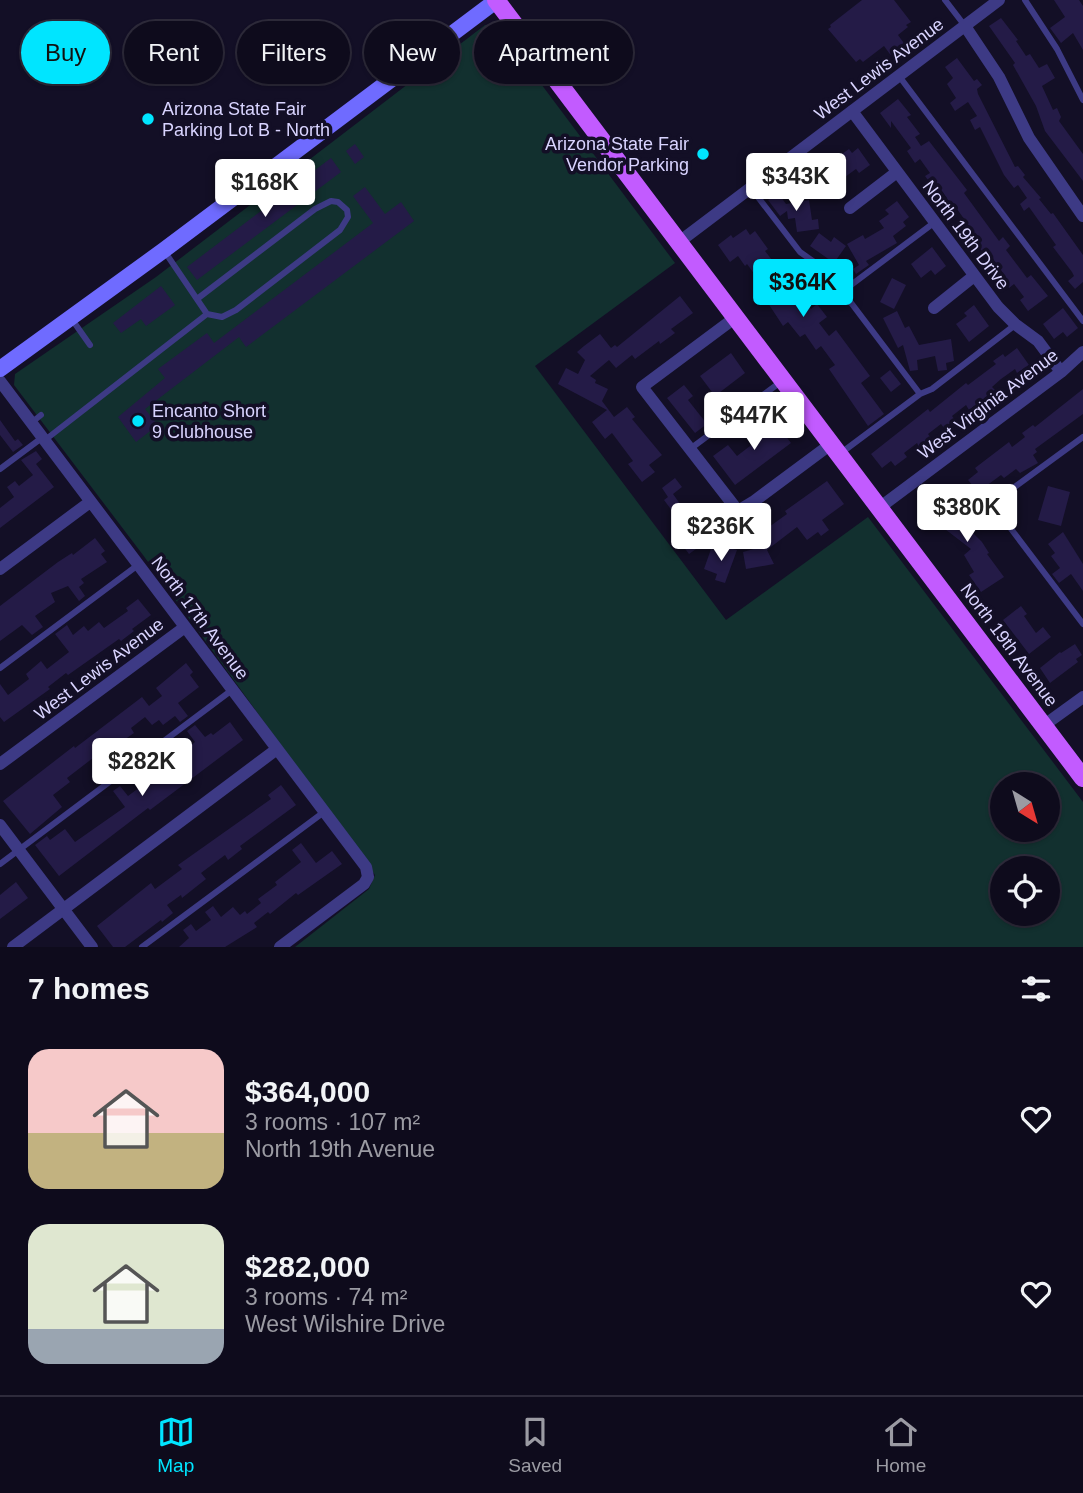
<!DOCTYPE html>
<html lang="en">
<head>
<meta charset="utf-8">
<style>
  :root { --surface:#0e0b1c; --page:#171425; --text:#f1f3f6; --muted:#9b9ba3; --line:#2e2b3b; --accent:#00e5ff }
  body { margin:0; font-family:Helvetica,sans-serif; background:var(--page); color:var(--text); height:100vh; display:flex; flex-direction:column; font-size:26px; white-space:nowrap }
  * { box-sizing:border-box; margin:0 }
  p { font-size:23px; color:var(--muted) }
  .icon { flex:none; width:38px; height:38px; fill:none; stroke:currentColor; stroke-width:2; stroke-linecap:round; stroke-linejoin:round }
  .map { position:relative; height:947px; overflow:hidden }
  .sheet { display:flex; flex-direction:column; background:var(--surface); flex:1 }
  .sheet>* { flex:none }
  .top-card { position:absolute; left:21px; top:21px; width:700px; height:63px; display:flex; gap:14px }
  .needle { width:46px; rotate:143deg }
  .tools { position:absolute; left:990px; top:772px; display:grid; gap:14px }
  .tools a { display:grid; place-items:center; width:70px; height:70px; border-radius:50%; background:var(--surface); box-shadow:0 2px 5px #0004,0 0 0 2px var(--line); font-size:35px }
  .price { position:absolute; translate:-50% -60px; padding:0 16px; border-radius:7px; background:#fff; color:#222; font-size:23px; line-height:46px; filter:drop-shadow(0 2px 4px #0008) }
  .price::after { content:''; position:absolute; left:50%; top:42px; width:21px; height:16px; margin-left:-10px; background:inherit; clip-path:polygon(0 0,100% 0,50% 100%) }
  .price.on { background:var(--accent); color:#111 }
  ul { padding:0; list-style:none }
  li { display:flex; align-items:center; gap:21px; height:175px; padding:0 28px }
  li span { display:grid; place-items:center; flex:none; width:196px; height:140px; border-radius:21px; color:#555 }
  li>.icon { margin-inline-start:auto }
  span .icon { width:84px; height:84px; fill:#fffc; stroke-width:1 }
  li b { font-size:30px }
  h2 { display:flex; justify-content:space-between; align-items:center; height:84px; padding:0 28px; font-size:30px }
  .tag { padding:0 24px; border-radius:32px; background:var(--surface); box-shadow:0 2px 5px #0004,0 0 0 2px var(--line); font-size:24px; line-height:63px }
  .tag.on { background:var(--accent); color:#111 }
  .tab-bar { display:flex; justify-content:space-around; align-items:center; height:98px; border-top:2px solid var(--line); background:var(--surface); font-size:19px; color:var(--muted) }
  .tab-bar a { display:grid; justify-items:center; gap:4px }
  .tab-bar .on { color:var(--accent) }
  .map>svg:first-child { display:block }
  .green { fill:#12302f; fill-rule:evenodd }
  .building { fill:#241b47 }
  .lines { fill:none; stroke-linecap:round; stroke-linejoin:round }
  .lane { stroke:#3d3a85; stroke-width:6 }
  .street { stroke:#3d3a85; stroke-width:12 }
  .secondary { stroke:#6f6bff; stroke-width:16 }
  .primary { stroke:#c25bff; stroke-width:18 }
  .poi-dot { fill:#00e5ff; stroke:#130f26; stroke-width:2.5 }
  .labels { text-anchor:middle; dominant-baseline:central; stroke-width:7; stroke-linejoin:round; paint-order:stroke }
  .street-label { font-size:18px; fill:#d9d4ff; stroke:#130f26 }
  .poi-label { font-size:18px; fill:#d9d4ff; stroke:#130f26; text-anchor:start }
</style>
</head>
<body>
<div class="map">
<svg width="1083" height="947" viewBox="0 0 1083 947">
  <rect width="100%" height="100%" fill="#130f26"/>
  <!-- green -->
  <path class="green" d="M 485,25 L 497,25 L 675,263 L 535,366 L 726,620 L 868,517 L 1083,802 L 1083,947 L 295,947 L 369,889 L 375,875 L 143,555 L 14,385 L 15,374 L 156,277 ZM 1003,784 L 1048,784 L 1048,830 L 1003,830 ZM 1003,868 L 1048,868 L 1048,914 L 1003,914 Z"/>
  <!-- building -->
  <path class="building" d="M 862,0 L 894,0 L 911,22 L 906,25 L 908,27 L 898,35 L 906,46 L 892,57 L 884,46 L 863,62 L 860,59 L 856,62 L 828,29 L 831,27 L 830,25 Z
    M 1054,0 L 1079,0 L 1083,6 L 1083,50 L 1073,33 L 1061,43 L 1050,28 L 1065,17 Z
    M 1001,18 L 1018,40 L 1016,41 L 1026,56 L 1030,54 L 1039,68 L 1047,64 L 1055,78 L 1042,86 L 1053,110 L 1057,108 L 1061,117 L 1059,121 L 1083,154 L 1083,181 L 1045,131 L 1036,106 L 1013,65 L 1015,63 L 989,26 Z
    M 957,58 L 974,81 L 977,79 L 982,85 L 977,89 L 978,94 L 1015,167 L 1018,166 L 1025,175 L 1023,177 L 1041,198 L 1039,199 L 1051,214 L 1053,213 L 1083,255 L 1083,282 L 1075,289 L 1068,281 L 1074,276 L 1072,272 L 1053,247 L 1056,245 L 1029,207 L 1024,211 L 1020,204 L 1027,198 L 1018,185 L 1014,188 L 1004,175 L 980,127 L 975,130 L 970,120 L 977,116 L 968,102 L 955,111 L 950,103 L 956,98 L 947,84 L 953,78 L 945,67 Z
    M 898,99 L 911,115 L 907,117 L 920,134 L 915,137 L 921,146 L 929,141 L 967,190 L 964,193 L 999,241 L 1003,237 L 1010,246 L 1006,250 L 1027,278 L 1031,275 L 1048,296 L 1028,311 L 1020,300 L 1024,297 L 1014,284 L 1009,288 L 1000,276 L 1003,273 L 993,259 L 990,262 L 963,226 L 967,223 L 957,209 L 953,212 L 944,200 L 947,198 L 937,184 L 933,187 L 925,176 L 930,173 L 920,159 L 915,163 L 907,151 L 911,148 L 891,121 L 891,128 L 880,113 Z
    M 355,144 L 364,157 L 355,164 L 346,151 Z
    M 858,148 L 870,165 L 859,173 L 856,169 L 845,177 L 842,173 L 820,196 L 801,178 L 819,159 L 825,166 L 849,149 L 852,153 Z
    M 331,158 L 341,172 L 197,280 L 187,267 Z
    M 365,187 L 385,214 L 401,202 L 414,221 L 246,347 L 239,337 L 145,409 L 158,425 L 136,442 L 118,417 L 165,378 L 158,369 L 207,333 L 214,343 L 373,223 L 353,196 Z
    M 778,193 L 786,204 L 809,200 L 812,220 L 818,219 L 819,229 L 797,232 L 795,218 L 788,219 L 787,211 L 780,216 L 768,200 Z
    M 897,201 L 909,217 L 903,222 L 906,226 L 893,236 L 897,243 L 866,261 L 869,265 L 856,274 L 853,269 L 859,265 L 847,244 L 863,235 L 865,239 L 884,228 L 879,221 L 889,214 L 885,210 Z
    M 746,229 L 750,235 L 755,231 L 768,249 L 765,251 L 783,274 L 789,269 L 803,288 L 798,291 L 811,309 L 817,304 L 827,317 L 819,323 L 829,336 L 836,330 L 870,376 L 861,383 L 884,414 L 868,426 L 829,369 L 835,365 L 821,346 L 816,350 L 805,334 L 800,337 L 788,322 L 783,326 L 764,297 L 769,294 L 747,264 L 745,266 L 738,256 L 730,262 L 718,245 L 731,235 L 733,238 Z
    M 819,233 L 831,242 L 834,237 L 846,246 L 834,263 L 810,246 Z
    M 932,247 L 946,266 L 935,275 L 931,270 L 921,278 L 911,264 Z
    M 892,278 L 906,285 L 894,309 L 880,302 Z
    M 161,286 L 175,305 L 146,326 L 141,319 L 121,333 L 113,323 Z
    M 680,296 L 693,313 L 671,329 L 675,333 L 660,344 L 659,341 L 635,359 L 632,355 L 616,368 L 609,360 L 590,376 L 596,380 L 595,383 L 608,389 L 602,401 L 614,417 L 627,407 L 635,417 L 632,419 L 662,455 L 649,465 L 655,472 L 642,482 L 628,464 L 633,461 L 612,433 L 605,439 L 592,422 L 607,410 L 558,384 L 566,368 L 578,374 L 585,360 L 577,352 L 584,346 L 600,334 L 611,348 L 615,345 L 617,347 Z
    M 974,305 L 989,326 L 969,342 L 956,324 L 967,316 L 964,313 Z
    M 1063,308 L 1078,328 L 1067,337 L 1063,332 L 1054,339 L 1043,324 Z
    M 897,311 L 905,328 L 909,326 L 919,345 L 951,339 L 954,361 L 946,363 L 947,370 L 938,371 L 935,356 L 917,360 L 918,370 L 910,371 L 903,345 L 898,348 L 883,318 Z
    M 1017,348 L 1029,365 L 1017,373 L 1015,369 L 1001,379 L 992,387 L 995,390 L 969,410 L 966,405 L 952,416 L 955,420 L 944,428 L 941,424 L 928,434 L 931,438 L 919,447 L 917,443 L 904,453 L 907,457 L 895,466 L 891,461 L 882,468 L 871,454 L 928,409 L 930,412 L 966,383 L 968,385 L 996,364 L 993,361 L 1003,354 L 1005,357 Z
    M 731,353 L 745,373 L 715,396 L 700,376 Z
    M 890,370 L 901,384 L 891,392 L 880,378 Z
    M 684,385 L 693,396 L 688,400 L 707,424 L 695,433 L 667,398 Z
    M 1083,389 L 1083,414 L 1035,449 L 1037,452 L 1033,455 L 1038,463 L 1020,473 L 1016,469 L 1004,478 L 1001,475 L 978,492 L 968,480 L 978,472 L 975,468 L 1009,442 L 1012,447 L 1025,437 L 1022,433 L 1033,425 L 1035,427 Z
    M 779,417 L 790,432 L 785,435 L 791,443 L 735,485 L 713,456 L 728,445 L 737,456 L 763,436 L 760,431 Z
    M 0,420 L 15,441 L 18,439 L 23,445 L 13,452 L 0,435 Z
    M 36,451 L 42,459 L 36,464 L 54,487 L 0,528 L 0,508 L 14,497 L 7,487 L 15,481 L 19,486 L 33,475 L 21,460 Z
    M 675,478 L 682,487 L 673,494 L 688,515 L 694,510 L 714,536 L 689,554 L 674,534 L 684,527 L 664,500 L 668,497 L 662,488 Z
    M 827,481 L 844,504 L 822,520 L 829,530 L 821,536 L 818,532 L 807,540 L 797,527 L 767,550 L 774,564 L 746,569 L 743,552 L 757,548 L 755,539 L 765,537 L 762,532 L 787,514 L 785,511 Z
    M 1048,486 L 1070,492 L 1061,526 L 1038,520 Z
    M 935,497 L 964,518 L 962,522 L 982,542 L 989,553 L 987,554 L 1004,577 L 981,592 L 969,575 L 974,572 L 964,555 L 971,549 L 924,513 Z
    M 1063,532 L 1083,564 L 1083,591 L 1071,574 L 1059,583 L 1052,574 L 1060,568 L 1051,556 L 1055,553 L 1048,544 Z
    M 95,538 L 105,551 L 101,554 L 107,562 L 81,579 L 84,583 L 79,587 L 85,596 L 79,601 L 68,586 L 51,593 L 55,602 L 35,616 L 43,627 L 32,635 L 22,625 L 0,641 L 0,606 L 58,562 L 72,553 L 73,555 Z
    M 725,547 L 737,550 L 725,583 L 715,580 L 717,574 L 704,569 L 711,549 L 723,553 Z
    M 138,599 L 151,615 L 132,629 L 134,631 L 121,641 L 119,639 L 68,675 L 66,673 L 48,687 L 50,689 L 4,722 L 0,717 L 0,684 L 8,695 L 29,679 L 26,674 L 41,661 L 47,669 L 69,652 L 55,634 L 67,625 L 73,635 L 84,626 L 88,631 L 99,622 L 104,628 L 128,611 L 126,608 Z
    M 1021,606 L 1027,614 L 1024,616 L 1036,633 L 1043,627 L 1051,637 L 1029,654 L 1003,620 Z
    M 1075,644 L 1082,655 L 1076,659 L 1078,662 L 1050,683 L 1040,668 L 1060,652 L 1061,653 Z
    M 186,663 L 193,672 L 190,675 L 199,687 L 178,703 L 188,716 L 180,722 L 175,716 L 163,725 L 159,720 L 152,725 L 145,717 L 131,728 L 134,733 L 95,760 L 93,758 L 67,778 L 70,782 L 53,795 L 62,807 L 30,834 L 3,801 L 74,746 L 75,748 L 142,697 L 149,706 L 162,696 L 156,688 Z
    M 230,722 L 243,740 L 150,810 L 148,808 L 59,876 L 35,845 L 47,836 L 50,840 L 65,829 L 75,842 L 125,807 L 113,791 L 120,786 L 128,796 L 156,775 L 158,779 L 183,760 L 179,755 L 195,742 L 187,731 L 195,725 L 205,737 L 211,733 L 213,735 Z
    M 281,785 L 296,805 L 240,846 L 242,849 L 228,860 L 225,855 L 201,873 L 206,879 L 182,898 L 181,895 L 167,905 L 173,913 L 162,922 L 161,920 L 125,947 L 113,947 L 97,926 L 151,883 L 155,889 L 182,869 L 178,865 L 271,799 L 268,795 Z
    M 301,843 L 316,863 L 332,851 L 342,864 L 298,895 L 296,893 L 270,914 L 268,912 L 254,923 L 257,927 L 225,947 L 179,947 L 189,938 L 183,930 L 191,924 L 196,931 L 211,920 L 205,912 L 213,906 L 221,917 L 233,907 L 240,915 L 245,911 L 247,914 L 261,903 L 258,899 L 277,885 L 275,882 L 301,862 L 292,850 Z
    M 16,882 L 28,898 L 0,919 L 0,895 Z"/>
  <g class="lines">
    <!-- lane -->
    <path class="lane" d="M 945,0 L 965,26
      M 1025,0 L 1057,49 L 1083,100
      M 899,76 L 1083,321
      M 751,188 L 800,252 L 827,271 L 920,394
      M 843,291 L 935,222
      M 197,299 L 315,209 L 331,201 L 338,202 L 347,210 L 348,217 L 340,230 L 236,310 L 222,317 L 207,314
      M 71,318 L 90,345
      M 31,423 L 41,415
      M 1083,437 L 1001,497 L 999,513 L 1083,624
      M 45,440 L 207,314 L 165,252
      M 690,449 L 782,381
      M 841,453 L 920,394 L 932,389 L 1015,325
      M 0,469 L 43,437
      M 0,668 L 138,565
      M 0,864 L 232,690
      M 142,947 L 324,812"/>
    <!-- street -->
    <path class="street" d="M 965,26 L 999,77 L 1029,138 L 1083,216
      M 852,111 L 998,307 L 1015,324 L 1038,341 L 1061,372
      M 850,208 L 897,172
      M 679,242 L 999,0
      M 934,308 L 974,276
      M 736,317 L 642,387 L 738,511 L 753,502 L 831,444
      M 0,381 L 366,867 L 368,877 L 364,884 L 280,947
      M 879,508 L 1061,372 L 1083,352
      M 0,569 L 90,502
      M 1043,726 L 1083,697
      M 0,764 L 185,627
      M 0,825 L 92,947
      M 13,947 L 277,749"/>
    <!-- secondary -->
    <path class="secondary" d="M 0,369 L 164,250 L 497,0"/>
    <!-- primary -->
    <path class="primary" d="M 496,0 L 1083,778"/>
  </g>
  <!-- markers -->
  <g class="poi-dot">
    <circle cx="148" cy="119" r="7"/>
    <circle cx="703" cy="154" r="7"/>
    <circle cx="138" cy="421" r="7"/>
  </g>
  <g class="labels">
    <!-- street labels -->
    <g class="street-label">
      <text transform="translate(879 69) rotate(-37)">West Lewis Avenue</text>
      <text transform="translate(966 235) rotate(53)">North 19th Drive</text>
      <text transform="translate(988 404) rotate(-37)">West Virginia Avenue</text>
      <text transform="translate(200 618) rotate(53)">North 17th Avenue</text>
      <text transform="translate(1009 645) rotate(53)">North 19th Avenue</text>
      <text transform="translate(99 669) rotate(-37)">West Lewis Avenue</text>
    </g>
    <!-- poi labels -->
    <g class="poi-label">
      <text x="162" y="109">Arizona State Fair<tspan x="162" dy="21">Parking Lot B - North</tspan></text>
      <text x="689" y="144" text-anchor="end">Arizona State Fair<tspan x="689" dy="21">Vendor Parking</tspan></text>
      <text x="152" y="411">Encanto Short<tspan x="152" dy="21">9 Clubhouse</tspan></text>
    </g>
  </g>
</svg>
<div class="tools">
<a><svg class="needle" viewBox="-14 -14 28 28"><path d="M0-13l5 13h-10z" fill="#e53935"/><path d="M0 13l5-13h-10z" fill="#9b9ba3"/></svg></a>
<a><svg class="icon" aria-label="locate" viewBox="0 0 24 24"><circle cx="12" cy="12" r="6"/><path d="M12 2v4M12 18v4M2 12h4M18 12h4"/></svg></a>
</div>
<b class="price" style="left:796px;top:213px">$343K</b>
<b class="price" style="left:265px;top:219px">$168K</b>
<b class="price on" style="left:803px;top:319px">$364K</b>
<b class="price" style="left:754px;top:452px">$447K</b>
<b class="price" style="left:967px;top:544px">$380K</b>
<b class="price" style="left:721px;top:563px">$236K</b>
<b class="price" style="left:142px;top:798px">$282K</b>
<div class="top-card">
<a class="tag on">Buy</a>
<a class="tag">Rent</a>
<a class="tag">Filters</a>
<a class="tag">New</a>
<a class="tag">Apartment</a>
</div>
</div>
<section class="sheet">
<h2>7 homes<svg class="icon" aria-label="filters" viewBox="0 0 24 24"><path d="M4 7h16M4 17h16"/><circle cx="9" cy="7" r="2"/><circle cx="15" cy="17" r="2"/></svg></h2>
<ul>
<li><span style="background:linear-gradient(#f6c9c9 60%,#c2b280 0)"><svg class="icon" aria-label="home" viewBox="0 0 24 24"><path d="M3 11l9-7 9 7M6 9v11h12V9"/></svg></span><div><b>$364,000</b><p>3 rooms · 107 m²</p><p>North 19th Avenue</p></div><svg class="icon" aria-label="heart" viewBox="0 0 24 24"><path d="M12 20l-8-8c-3-5 5-10 8-4 3-6 11-1 8 4z"/></svg></li>
<li><span style="background:linear-gradient(#dfe7d0 75%,#9aa5b1 0)"><svg class="icon" aria-label="home" viewBox="0 0 24 24"><path d="M3 11l9-7 9 7M6 9v11h12V9"/></svg></span><div><b>$282,000</b><p>3 rooms · 74 m²</p><p>West Wilshire Drive</p></div><svg class="icon" aria-label="heart" viewBox="0 0 24 24"><path d="M12 20l-8-8c-3-5 5-10 8-4 3-6 11-1 8 4z"/></svg></li>
</ul>
</section>
<nav class="tab-bar">
<a class="on"><svg class="icon" aria-label="map" viewBox="0 0 24 24"><path d="M3 6l6-2 6 2 6-2v14l-6 2-6-2-6 2zM9 4v14M15 6v14"/></svg>Map</a>
<a><svg class="icon" aria-label="saved" viewBox="0 0 24 24"><path d="M7 4h10v16l-5-4-5 4z"/></svg>Saved</a>
<a><svg class="icon" aria-label="home" viewBox="0 0 24 24"><path d="M3 11l9-7 9 7M6 9v11h12V9"/></svg>Home</a>
</nav>
</body>
</html>
